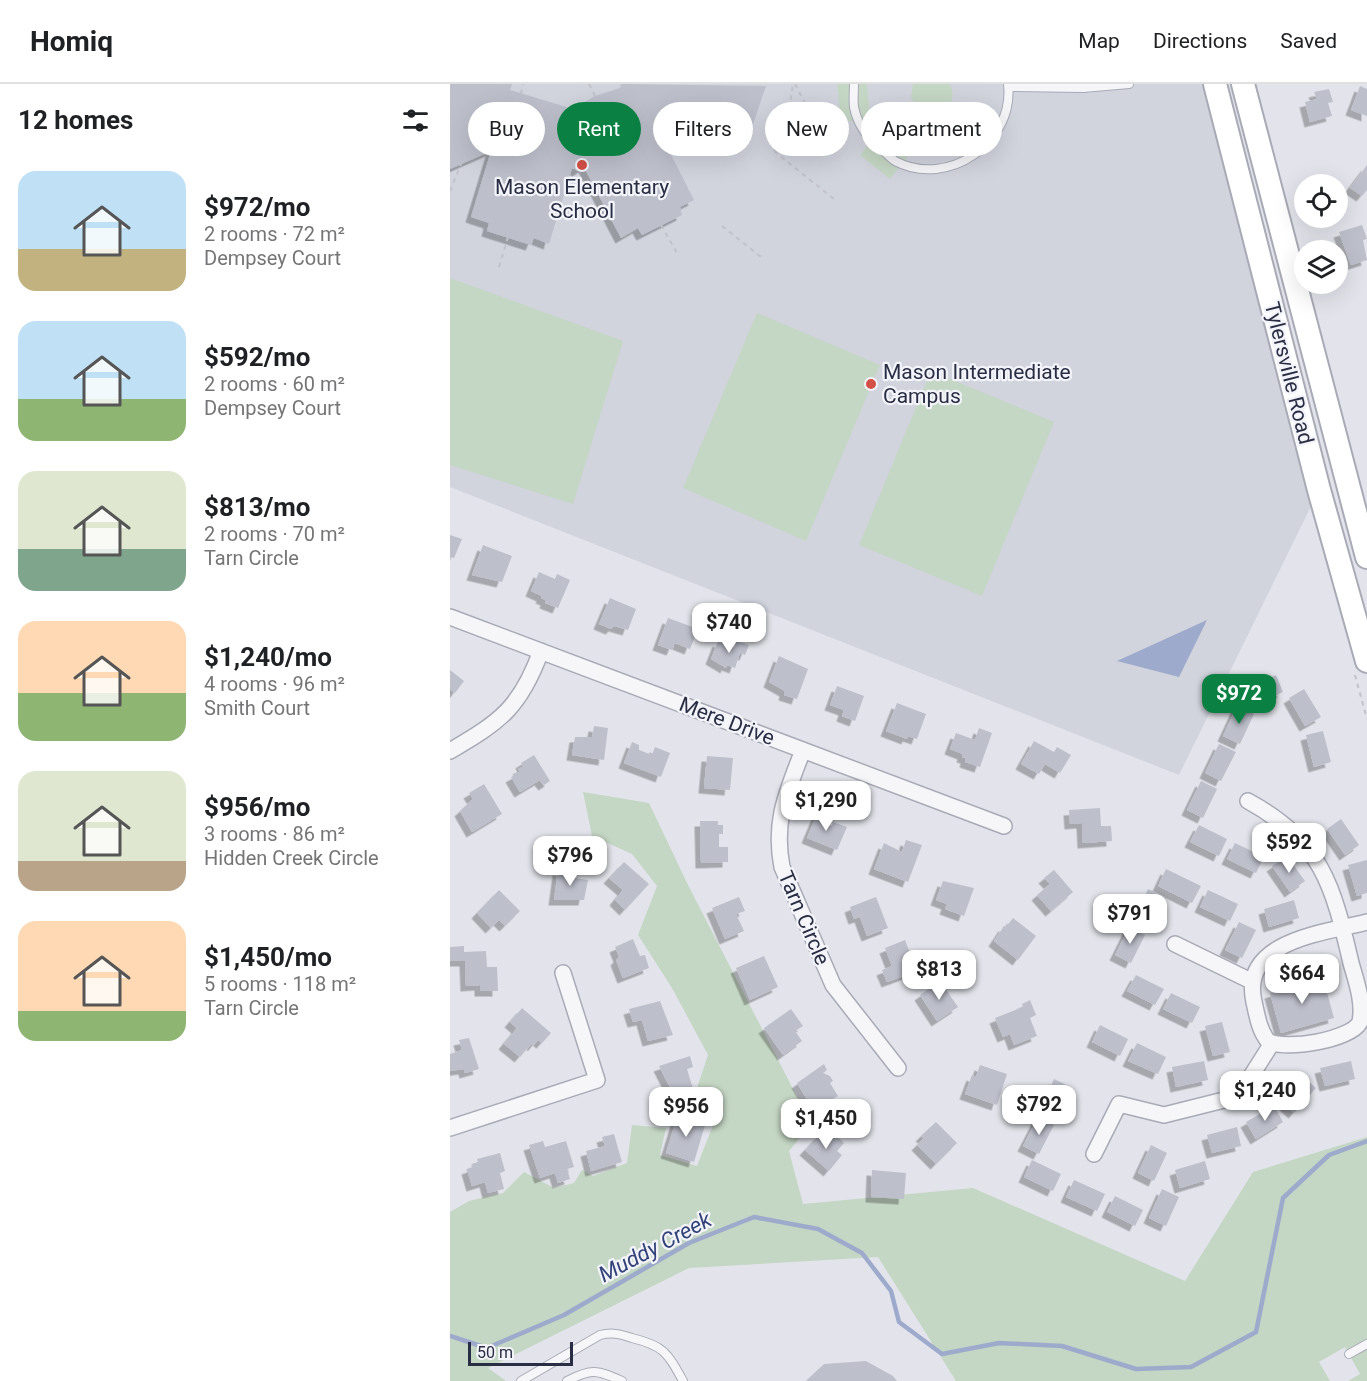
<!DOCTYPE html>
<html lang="en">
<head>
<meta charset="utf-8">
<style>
  :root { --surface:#fff; --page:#f2f2f2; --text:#202124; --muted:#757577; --line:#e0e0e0; --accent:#0b8043 }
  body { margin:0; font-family:Roboto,sans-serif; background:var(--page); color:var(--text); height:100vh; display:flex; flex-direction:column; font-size:22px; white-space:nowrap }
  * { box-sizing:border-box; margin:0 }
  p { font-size:20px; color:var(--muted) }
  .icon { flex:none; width:33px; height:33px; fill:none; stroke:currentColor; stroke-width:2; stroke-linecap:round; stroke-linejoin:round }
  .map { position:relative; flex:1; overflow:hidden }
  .drawer { display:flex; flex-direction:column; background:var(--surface); width:450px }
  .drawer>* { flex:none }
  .banner { position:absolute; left:18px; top:18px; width:570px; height:54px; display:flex; gap:12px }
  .tools { position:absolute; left:844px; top:90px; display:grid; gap:12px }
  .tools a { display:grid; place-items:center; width:54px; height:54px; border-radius:50%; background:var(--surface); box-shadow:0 6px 24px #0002; font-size:30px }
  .scale { position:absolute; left:18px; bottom:15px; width:105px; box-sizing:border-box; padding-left:6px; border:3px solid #2a2e44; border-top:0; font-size:16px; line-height:21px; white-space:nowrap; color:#2a2e44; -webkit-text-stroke:4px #f3f4f9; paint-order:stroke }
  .price { position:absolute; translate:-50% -51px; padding:0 14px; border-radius:12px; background:#fff; color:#222; font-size:20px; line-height:39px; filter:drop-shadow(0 2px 3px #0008) }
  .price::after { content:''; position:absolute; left:50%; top:36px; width:18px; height:14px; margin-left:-9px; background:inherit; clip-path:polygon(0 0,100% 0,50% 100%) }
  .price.selected { background:var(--accent); color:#fff }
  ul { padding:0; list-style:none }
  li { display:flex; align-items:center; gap:18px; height:150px; padding:0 18px }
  li span { display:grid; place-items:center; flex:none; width:168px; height:120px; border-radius:18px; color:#555 }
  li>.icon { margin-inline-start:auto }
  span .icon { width:72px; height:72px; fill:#fffc; stroke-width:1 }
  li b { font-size:26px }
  h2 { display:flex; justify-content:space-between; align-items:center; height:72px; padding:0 18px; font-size:26px }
  .chip { padding:0 21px; border-radius:27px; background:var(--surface); box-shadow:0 6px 24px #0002; font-size:21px; line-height:54px }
  .chip.selected { background:var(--accent); color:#fff }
  header { display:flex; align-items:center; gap:36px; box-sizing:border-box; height:84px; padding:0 30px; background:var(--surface); border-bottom:2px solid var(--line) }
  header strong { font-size:28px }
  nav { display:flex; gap:33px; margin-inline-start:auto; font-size:21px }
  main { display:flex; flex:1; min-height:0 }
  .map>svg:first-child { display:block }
  .built { fill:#d1d3dd }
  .green { fill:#c4d6c4 }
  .water { fill:#9daacc }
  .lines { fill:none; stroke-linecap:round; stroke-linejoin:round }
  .stream { stroke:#9daacc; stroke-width:4.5 }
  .building { fill:#bdbfcb; filter:url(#shadow) }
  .service-casing { stroke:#a8aab6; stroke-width:10 }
  .minor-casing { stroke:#a8aab6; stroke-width:18 }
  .secondary-casing { stroke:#a8aab6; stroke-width:26 }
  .path { stroke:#c1c2ca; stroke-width:2; stroke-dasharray:4.5 4.5; stroke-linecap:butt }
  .service { stroke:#f6f6f9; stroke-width:8 }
  .minor { stroke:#f6f6f9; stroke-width:15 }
  .secondary { stroke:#fff; stroke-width:22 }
  .poi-dot { fill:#d25046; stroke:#f3f4f9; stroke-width:2 }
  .labels { text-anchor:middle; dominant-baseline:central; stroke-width:4.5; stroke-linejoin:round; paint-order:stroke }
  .poi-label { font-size:21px; fill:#2a2e44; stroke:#f3f4f9 }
  .street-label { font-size:21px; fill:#2a2e44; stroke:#f3f4f9 }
  .water-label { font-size:22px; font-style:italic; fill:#33437a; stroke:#f3f4f9 }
</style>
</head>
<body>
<header>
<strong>Homiq</strong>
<nav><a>Map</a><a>Directions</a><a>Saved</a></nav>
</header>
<main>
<section class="drawer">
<h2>12 homes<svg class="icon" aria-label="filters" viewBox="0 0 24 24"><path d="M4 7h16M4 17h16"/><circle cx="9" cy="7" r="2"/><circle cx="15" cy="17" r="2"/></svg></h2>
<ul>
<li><span style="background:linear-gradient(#bfe0f5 65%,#c2b280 0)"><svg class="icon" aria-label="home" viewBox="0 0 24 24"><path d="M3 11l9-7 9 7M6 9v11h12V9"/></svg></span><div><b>$972/mo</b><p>2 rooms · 72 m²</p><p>Dempsey Court</p></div></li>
<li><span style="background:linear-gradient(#bfe0f5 65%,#8fb573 0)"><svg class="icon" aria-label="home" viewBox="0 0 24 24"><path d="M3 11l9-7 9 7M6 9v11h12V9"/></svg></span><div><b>$592/mo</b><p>2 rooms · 60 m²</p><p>Dempsey Court</p></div></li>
<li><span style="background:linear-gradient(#dfe7d0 65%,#7fa58c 0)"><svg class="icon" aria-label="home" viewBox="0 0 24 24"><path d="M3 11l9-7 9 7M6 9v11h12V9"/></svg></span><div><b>$813/mo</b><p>2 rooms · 70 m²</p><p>Tarn Circle</p></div></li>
<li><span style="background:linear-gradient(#ffd9b3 60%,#8fb573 0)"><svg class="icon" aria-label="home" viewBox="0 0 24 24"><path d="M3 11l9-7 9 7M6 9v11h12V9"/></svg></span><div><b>$1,240/mo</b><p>4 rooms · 96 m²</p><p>Smith Court</p></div></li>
<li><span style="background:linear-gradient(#dfe7d0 75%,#b9a48a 0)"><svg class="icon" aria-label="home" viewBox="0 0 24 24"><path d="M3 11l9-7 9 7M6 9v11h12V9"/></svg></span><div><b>$956/mo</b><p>3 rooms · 86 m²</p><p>Hidden Creek Circle</p></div></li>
<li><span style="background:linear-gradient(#ffd9b3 75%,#8fb573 0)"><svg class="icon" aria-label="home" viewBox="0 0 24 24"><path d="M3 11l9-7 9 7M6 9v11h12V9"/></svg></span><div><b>$1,450/mo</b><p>5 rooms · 118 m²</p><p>Tarn Circle</p></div></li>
</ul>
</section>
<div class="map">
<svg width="917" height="1297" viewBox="0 0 917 1297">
  <defs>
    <filter id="shadow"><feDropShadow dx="-5.5" dy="5.5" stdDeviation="0" flood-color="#0004"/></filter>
  </defs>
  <rect width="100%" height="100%" fill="#e3e4eb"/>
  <!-- built -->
  <path class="built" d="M 0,0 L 765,0 L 869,406 L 729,691 L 0,403 Z"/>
  <!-- green -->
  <path class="green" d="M 387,0 L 417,0 L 420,35 L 391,38 Z
    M 463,0 L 500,0 C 509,20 492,35 472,29 L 461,14 Z
    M 429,48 L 458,72 L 440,95 L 410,71 Z
    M 0,194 L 173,257 L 123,420 L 0,381 Z
    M 307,229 L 430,281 L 356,457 L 233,404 Z
    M 481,287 L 604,338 L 532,512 L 409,461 Z
    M 133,708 L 199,719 L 237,799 L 361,1040 L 339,1067 L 353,1120 L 523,1104 L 735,1197 L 803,1088 L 917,1053 L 917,1297 L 898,1297 L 910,1290 L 895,1263 L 869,1278 L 880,1297 L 506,1297 L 428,1173 L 239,1184 L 38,1284 L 56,1297 L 0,1297 L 0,1128 L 19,1117 L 53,1109 L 74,1088 L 104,1104 L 124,1099 L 132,1086 L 143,1092 L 177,1079 L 182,1041 L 216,1044 L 210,1071 L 247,1082 L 265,1036 L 244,1013 L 258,971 L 222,904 L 188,851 L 207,802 L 182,770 L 142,752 Z"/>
  <!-- water -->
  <path class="water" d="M 757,536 L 729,593 L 667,577 Z"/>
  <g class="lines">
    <!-- stream -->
    <path class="stream" d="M 0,1252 L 37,1264 L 114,1231 L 239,1159 L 304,1133 L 368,1145 L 412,1169 L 441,1207 L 449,1238 L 492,1270 L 549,1259 L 612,1262 L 686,1285 L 741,1283 L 806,1248 L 833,1114 L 879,1071 L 917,1057"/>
  </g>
  <!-- building -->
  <path class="building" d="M 0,0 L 62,0 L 60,6 L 123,25 L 145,12 L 170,4 L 171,0 L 316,2 L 301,46 L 295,43 L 290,61 L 218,37 L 215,44 L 208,45 L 244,116 L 230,123 L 232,131 L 192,151 L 188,144 L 171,154 L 134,83 L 128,87 L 122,84 L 99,160 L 84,154 L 81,161 L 37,147 L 39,139 L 21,133 L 41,67 L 0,85 Z
    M 910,2 L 917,5 L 917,32 L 901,26 Z
    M 879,5 L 883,18 L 878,19 L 882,32 L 860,38 L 855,18 L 867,15 L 864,8 Z
    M 917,81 L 917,106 L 912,112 L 900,104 Z
    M 912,141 L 917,155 L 913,156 L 917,176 L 901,181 L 889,148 Z
    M 0,451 L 12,455 L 4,474 L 0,473 Z
    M 33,461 L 62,472 L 52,498 L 22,491 Z
    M 89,488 L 105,495 L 107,490 L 120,496 L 108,524 L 95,519 L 96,516 L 91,514 L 92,512 L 81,507 Z
    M 160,514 L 186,525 L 178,546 L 164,542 L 161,545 L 149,540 Z
    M 218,534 L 248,545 L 240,565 L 225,559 L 222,566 L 208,561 Z
    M 268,557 L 284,564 L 287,557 L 299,561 L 295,571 L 290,569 L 285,584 L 277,581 L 276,584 L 261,575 Z
    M 329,572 L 358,585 L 347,615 L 334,611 L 335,607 L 319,598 Z
    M 0,586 L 14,597 L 5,609 L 0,605 Z
    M 826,591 L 833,608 L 805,621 L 797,604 Z
    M 387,602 L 414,612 L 405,637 L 392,632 L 394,626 L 380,621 Z
    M 854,605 L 871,633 L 855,642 L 839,614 Z
    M 447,619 L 476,630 L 467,655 L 458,652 L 457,655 L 436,647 Z
    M 787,622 L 804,630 L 790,660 L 773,652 Z
    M 144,642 L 158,644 L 154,676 L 122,671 L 125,653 L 142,653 Z
    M 529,644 L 542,649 L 530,683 L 515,678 L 516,674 L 512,673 L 513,670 L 500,665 L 506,649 L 525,656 Z
    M 873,647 L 881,678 L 864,683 L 856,651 Z
    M 584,657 L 604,668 L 607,663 L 621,671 L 610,689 L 595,680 L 589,690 L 571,680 Z
    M 182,658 L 189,661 L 189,666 L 202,671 L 205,663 L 220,669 L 211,693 L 174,679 Z
    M 769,660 L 786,668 L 771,697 L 755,689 Z
    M 84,671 L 100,697 L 94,701 L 90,696 L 70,708 L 61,693 L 70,688 L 68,685 L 73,683 L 71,679 Z
    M 257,672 L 283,674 L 280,706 L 254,704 Z
    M 751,697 L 767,705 L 753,734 L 737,726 Z
    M 34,700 L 52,730 L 22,748 L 10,727 L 23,715 L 19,709 Z
    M 650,724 L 651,742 L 661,742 L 662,757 L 633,759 L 632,739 L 620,740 L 619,726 Z
    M 369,725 L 377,728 L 373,738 L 382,742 L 383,738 L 397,743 L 387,766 L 357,754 Z
    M 891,735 L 909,761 L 895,771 L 877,745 Z
    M 250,737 L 268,737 L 268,741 L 273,741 L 273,750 L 269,750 L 269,763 L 278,763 L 278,778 L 251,779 Z
    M 749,741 L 777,755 L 769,772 L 740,758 Z
    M 456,756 L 472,761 L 458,798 L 424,785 L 434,759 L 452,768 Z
    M 785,759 L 814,773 L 806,789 L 777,775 Z
    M 837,772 L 855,797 L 840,808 L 822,782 Z
    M 917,776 L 917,809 L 907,812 L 898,781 Z
    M 174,778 L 199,800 L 175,826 L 165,816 L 173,806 L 159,794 Z
    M 716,785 L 751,802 L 742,819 L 708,802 Z
    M 108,786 L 119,788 L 119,793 L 138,796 L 134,816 L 104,816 Z
    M 604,786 L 623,808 L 601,827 L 587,811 L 600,800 L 594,794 Z
    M 493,797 L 524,804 L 514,832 L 495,825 L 497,820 L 486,816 Z
    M 698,805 L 715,813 L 700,842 L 684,835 Z
    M 49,806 L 70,827 L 55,842 L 49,836 L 41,844 L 27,829 Z
    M 758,806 L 788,820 L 780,837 L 750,823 Z
    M 289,813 L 295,827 L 286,830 L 294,847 L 275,855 L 262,824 Z
    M 426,813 L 438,844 L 417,852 L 410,833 L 404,835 L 400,823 Z
    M 844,816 L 849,834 L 819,843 L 814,825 Z
    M 563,834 L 586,852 L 568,876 L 544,857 L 554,842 L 556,843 Z
    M 789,838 L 806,846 L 792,874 L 775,866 Z
    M 679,843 L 695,851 L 681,879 L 665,871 Z
    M 183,855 L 190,872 L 195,871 L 199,884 L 173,894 L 166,876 L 169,873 L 165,863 Z
    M 455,856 L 467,887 L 437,898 L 432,886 L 442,882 L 435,864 Z
    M 14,862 L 14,868 L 36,867 L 37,883 L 47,883 L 48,907 L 30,907 L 30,901 L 16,902 L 15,877 L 0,877 L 0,863 Z
    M 314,872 L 328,903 L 300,916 L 286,884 Z
    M 686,891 L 714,905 L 705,921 L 677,907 Z
    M 873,894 L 884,934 L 831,949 L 820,909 Z
    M 490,897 L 508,923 L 487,937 L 470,911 Z
    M 721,909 L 750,923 L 742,939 L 713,925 Z
    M 580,916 L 586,931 L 580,934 L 587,952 L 564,961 L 560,950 L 553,953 L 545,934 L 573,923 L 572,920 Z
    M 210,917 L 223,951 L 198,957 L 192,936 L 183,938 L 179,925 Z
    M 72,924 L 101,949 L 92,959 L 88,956 L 83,962 L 82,959 L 70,973 L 54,960 L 67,944 L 60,938 Z
    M 341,925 L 353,942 L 345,947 L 352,957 L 333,971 L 314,944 Z
    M 772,938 L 780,968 L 763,972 L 755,942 Z
    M 650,941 L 678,955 L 670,972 L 642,958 Z
    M 19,954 L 29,985 L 15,989 L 14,985 L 0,987 L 0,970 L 12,966 L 9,956 Z
    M 687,959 L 716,973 L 708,990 L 678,977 Z
    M 240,972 L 243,983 L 237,985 L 243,1005 L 224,1011 L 209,982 Z
    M 754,977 L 758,996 L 726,1003 L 722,983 Z
    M 901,977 L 905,995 L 875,1002 L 870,984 Z
    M 374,980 L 377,986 L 373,989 L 380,992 L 383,997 L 380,999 L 388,1012 L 365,1025 L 364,1023 L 357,1027 L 353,1020 L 358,1017 L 347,999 Z
    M 530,981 L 557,990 L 547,1021 L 515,1010 L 522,991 L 526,993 Z
    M 852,992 L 866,1004 L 844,1029 L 830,1016 Z
    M 604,995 L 621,1003 L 607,1032 L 590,1024 Z
    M 824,1022 L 833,1038 L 806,1055 L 796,1038 Z
    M 228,1030 L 256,1038 L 244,1078 L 216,1069 Z
    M 588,1033 L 604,1041 L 589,1070 L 573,1062 Z
    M 486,1038 L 507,1059 L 486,1080 L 467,1061 L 474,1054 L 471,1052 Z
    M 787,1043 L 791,1062 L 762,1069 L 757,1051 Z
    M 383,1049 L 394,1059 L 387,1067 L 392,1071 L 379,1087 L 355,1066 L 370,1050 L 377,1056 Z
    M 164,1050 L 172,1078 L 141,1087 L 136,1067 L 155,1062 L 152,1053 Z
    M 93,1057 L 95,1063 L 116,1057 L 124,1083 L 117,1085 L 120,1095 L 108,1099 L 105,1089 L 90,1094 L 79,1061 Z
    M 701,1061 L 717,1069 L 704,1097 L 688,1089 Z
    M 50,1069 L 55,1087 L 50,1089 L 54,1105 L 38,1109 L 35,1098 L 22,1102 L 17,1085 L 23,1083 L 22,1080 L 28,1078 L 27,1075 Z
    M 582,1076 L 611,1090 L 603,1107 L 574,1093 Z
    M 755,1077 L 760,1095 L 730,1104 L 725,1086 Z
    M 422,1086 L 456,1089 L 454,1115 L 421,1113 Z
    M 624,1096 L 655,1110 L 647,1127 L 616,1113 Z
    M 712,1105 L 729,1113 L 716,1142 L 699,1134 Z
    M 665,1112 L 693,1126 L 685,1142 L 657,1128 Z
    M 416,1277 L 443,1292 L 447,1297 L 356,1297 L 374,1280 Z"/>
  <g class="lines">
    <!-- service casing -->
    <g class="service-casing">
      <path id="service" d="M 404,0 C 404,7 403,16 404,23 C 407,39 416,52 428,62 C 433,66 439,73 445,77 C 498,105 565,58 558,0
        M 559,3 L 633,4 L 679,0
        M 899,1270 L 917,1260
        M 71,1297 L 150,1251 C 162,1248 170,1250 182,1254 C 214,1262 217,1268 233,1297
        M 117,1297 C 142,1284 147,1286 172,1297"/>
    </g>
    <!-- minor casing -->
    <g class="minor-casing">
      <path id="minor" d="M 0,533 L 554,742
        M 353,666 C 337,708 323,737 332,783 L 383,901 L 448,984
        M 0,667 C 51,637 70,624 91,567
        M 798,717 C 872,758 883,801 901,879 C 906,897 914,918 910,938 C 901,956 835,967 818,957 C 809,946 807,931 804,918 C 790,856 875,849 917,838
        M 725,860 L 803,898
        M 0,1044 L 147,996 L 113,889
        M 644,1070 L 669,1020 L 714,1031 L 774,1016 L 798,997 L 822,959"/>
    </g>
    <!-- secondary casing -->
    <g class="secondary-casing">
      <path id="secondary" d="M 765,0 L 869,406 L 917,577
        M 793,0 L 917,473"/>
    </g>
    <!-- path -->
    <path class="path" d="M 139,0 L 145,12
      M 345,0 L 364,37 L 382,50
      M 71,10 L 73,0
      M 324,67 L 384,115
      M 324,67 L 340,20 L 343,0
      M 324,67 L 382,50
      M 0,107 L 11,80
      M 211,141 L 227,169
      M 272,142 L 311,173
      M 49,183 L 58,153
      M 905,591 L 917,635"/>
    <!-- service -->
    <use href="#service" class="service"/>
    <!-- minor -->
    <use href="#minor" class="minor"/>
    <!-- secondary -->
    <use href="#secondary" class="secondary"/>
  </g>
  <!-- markers -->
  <g class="poi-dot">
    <circle cx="132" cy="81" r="6"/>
    <circle cx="421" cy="300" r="6"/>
  </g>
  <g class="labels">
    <!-- poi labels -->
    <g class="poi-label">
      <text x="132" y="103">Mason Elementary<tspan x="132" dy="24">School</tspan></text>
      <text x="433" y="288" text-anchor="start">Mason Intermediate<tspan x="433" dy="24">Campus</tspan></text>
    </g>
    <!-- street labels -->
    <g class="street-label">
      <text transform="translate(839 289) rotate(76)">Tylersville Road</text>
      <text transform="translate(277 637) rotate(21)">Mere Drive</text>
      <text transform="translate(354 834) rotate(67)">Tarn Circle</text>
    </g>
    <!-- water labels -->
    <g class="water-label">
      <text transform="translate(205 1163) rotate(-28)">Muddy Creek</text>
    </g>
  </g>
</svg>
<div class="tools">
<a><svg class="icon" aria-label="locate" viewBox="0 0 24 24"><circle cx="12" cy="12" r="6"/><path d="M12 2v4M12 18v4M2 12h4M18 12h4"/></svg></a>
<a><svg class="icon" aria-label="layers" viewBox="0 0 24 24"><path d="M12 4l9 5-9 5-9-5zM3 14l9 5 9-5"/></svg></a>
</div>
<div class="scale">50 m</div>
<b class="price" style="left:279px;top:570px">$740</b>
<b class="price selected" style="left:789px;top:641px">$972</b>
<b class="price" style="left:376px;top:748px">$1,290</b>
<b class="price" style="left:839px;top:790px">$592</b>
<b class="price" style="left:120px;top:803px">$796</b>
<b class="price" style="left:680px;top:861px">$791</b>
<b class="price" style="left:489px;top:917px">$813</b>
<b class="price" style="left:852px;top:921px">$664</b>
<b class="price" style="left:815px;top:1038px">$1,240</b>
<b class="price" style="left:589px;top:1052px">$792</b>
<b class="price" style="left:236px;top:1054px">$956</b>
<b class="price" style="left:376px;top:1066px">$1,450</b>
<div class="banner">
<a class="chip">Buy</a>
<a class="chip selected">Rent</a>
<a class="chip">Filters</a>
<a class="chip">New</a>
<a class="chip">Apartment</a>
</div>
</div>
</main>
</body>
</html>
